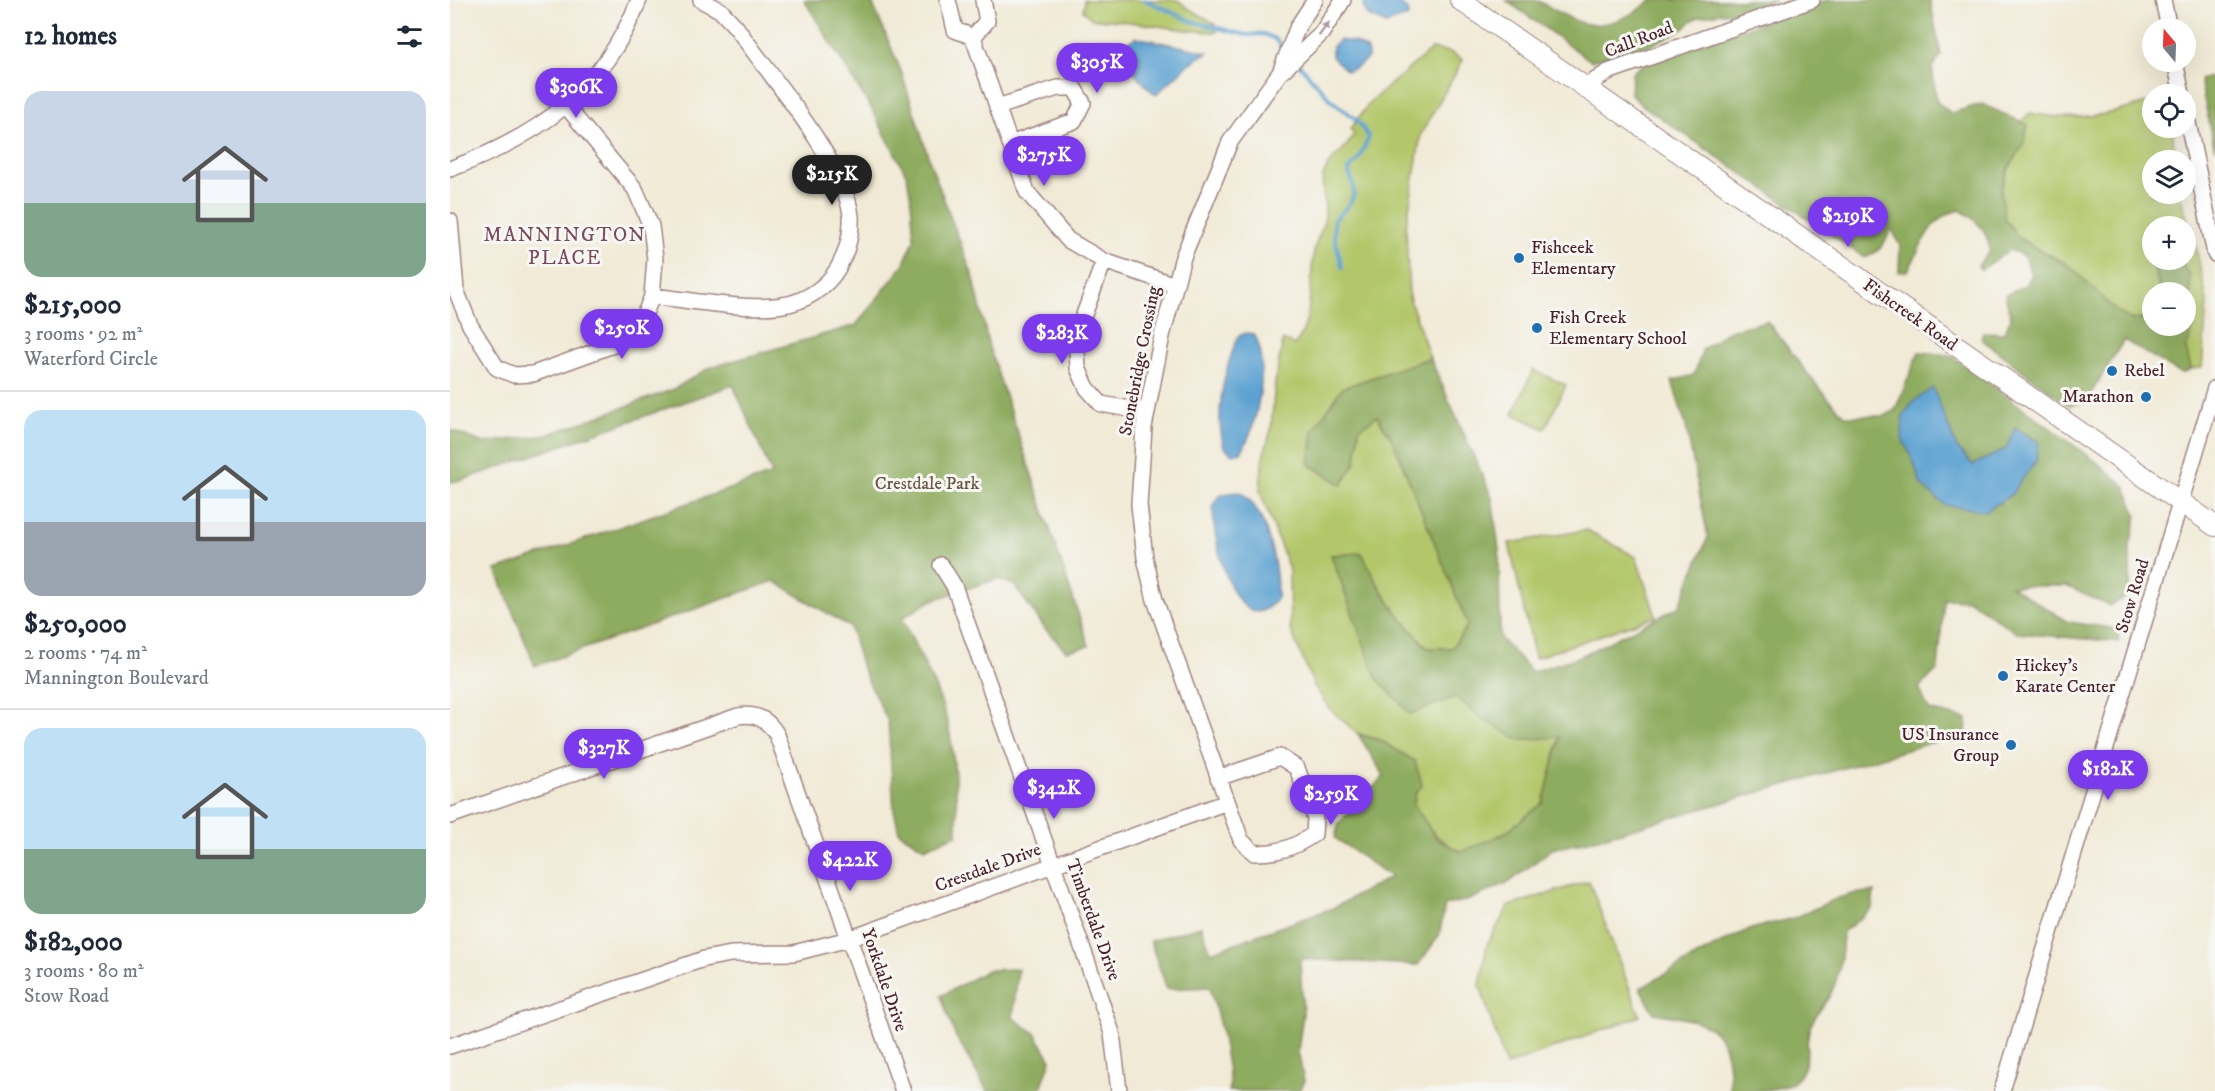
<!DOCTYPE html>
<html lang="en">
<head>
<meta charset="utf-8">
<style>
  :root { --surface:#fff; --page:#f2f2f3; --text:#1f2937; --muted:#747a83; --line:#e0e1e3; --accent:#7c3aed }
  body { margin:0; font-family:"IM FELL DW Pica",serif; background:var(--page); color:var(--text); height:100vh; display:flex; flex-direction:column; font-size:22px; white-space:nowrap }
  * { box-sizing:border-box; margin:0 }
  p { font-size:20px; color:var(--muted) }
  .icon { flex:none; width:33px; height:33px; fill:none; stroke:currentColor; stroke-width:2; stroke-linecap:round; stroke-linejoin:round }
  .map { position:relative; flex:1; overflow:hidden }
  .drawer { display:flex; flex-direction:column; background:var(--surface); width:450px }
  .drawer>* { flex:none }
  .needle { width:39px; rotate:341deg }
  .buttons { position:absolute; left:1692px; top:18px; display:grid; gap:12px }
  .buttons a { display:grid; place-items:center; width:54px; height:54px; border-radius:50%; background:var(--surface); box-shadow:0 6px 24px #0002; font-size:30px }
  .price { position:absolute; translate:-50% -51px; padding:0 14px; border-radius:21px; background:var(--accent); color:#fff; font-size:20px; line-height:39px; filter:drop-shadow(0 2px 3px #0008) }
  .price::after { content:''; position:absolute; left:50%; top:36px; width:18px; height:14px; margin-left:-9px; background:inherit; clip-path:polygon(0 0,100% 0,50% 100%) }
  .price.on { background:#222; color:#fff }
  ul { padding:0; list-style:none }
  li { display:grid; align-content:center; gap:12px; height:318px; padding:0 24px }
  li+li { border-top:2px solid var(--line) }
  li span { display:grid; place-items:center; height:186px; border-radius:18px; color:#555 }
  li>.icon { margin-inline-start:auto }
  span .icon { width:108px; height:108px; fill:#fffc; stroke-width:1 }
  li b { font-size:26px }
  h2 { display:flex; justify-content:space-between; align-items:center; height:72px; padding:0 24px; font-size:26px }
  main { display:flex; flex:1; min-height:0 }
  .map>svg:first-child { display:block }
  .green { fill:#b3c76a; stroke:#7e734a; stroke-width:1.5 }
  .forest { fill:#8eac5e; stroke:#6c6644; stroke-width:1.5 }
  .water { fill:#5ca1d1; stroke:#53607e; stroke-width:1.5 }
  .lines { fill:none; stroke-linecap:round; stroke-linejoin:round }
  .stream { stroke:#5ca1d1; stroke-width:4 }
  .minor-casing { stroke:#9e8480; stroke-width:18 }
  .major-casing { stroke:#9e8480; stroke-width:22 }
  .minor { stroke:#fff; stroke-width:15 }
  .major { stroke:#fff; stroke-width:20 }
  .oneway { fill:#ae9aa0 }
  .poi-dot { fill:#1f6fb2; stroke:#f6f6f2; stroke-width:2 }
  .labels { text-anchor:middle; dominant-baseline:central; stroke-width:6; stroke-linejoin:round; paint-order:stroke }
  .street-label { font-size:18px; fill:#4a1f2b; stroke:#f6f6f2 }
  .poi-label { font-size:18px; fill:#4a1f2b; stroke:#f6f6f2; text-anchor:start }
  .park-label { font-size:18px; fill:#6a513e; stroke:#f6f6f2 }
  .neighbourhood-label { font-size:20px; letter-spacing:1.5px; fill:#794a5f; stroke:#f6f6f2 }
</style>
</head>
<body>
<main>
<section class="drawer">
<h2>12 homes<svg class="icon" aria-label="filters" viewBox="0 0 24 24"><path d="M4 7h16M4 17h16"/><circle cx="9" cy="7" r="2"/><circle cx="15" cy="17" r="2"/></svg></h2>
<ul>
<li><span style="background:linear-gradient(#c9d6e8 60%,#7fa58c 0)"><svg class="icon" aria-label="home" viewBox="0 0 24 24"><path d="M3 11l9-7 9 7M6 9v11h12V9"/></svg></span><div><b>$215,000</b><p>3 rooms · 92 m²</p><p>Waterford Circle</p></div></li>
<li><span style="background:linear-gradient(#bfe0f5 60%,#9aa5b1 0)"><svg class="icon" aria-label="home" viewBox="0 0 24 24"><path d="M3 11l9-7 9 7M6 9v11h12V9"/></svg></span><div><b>$250,000</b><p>2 rooms · 74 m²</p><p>Mannington Boulevard</p></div></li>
<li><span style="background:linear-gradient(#bfe0f5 65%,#7fa58c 0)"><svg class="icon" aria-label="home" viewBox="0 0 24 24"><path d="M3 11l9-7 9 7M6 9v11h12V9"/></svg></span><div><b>$182,000</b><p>3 rooms · 80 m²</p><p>Stow Road</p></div></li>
</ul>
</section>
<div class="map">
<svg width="1765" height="1091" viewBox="0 0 1765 1091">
  <rect width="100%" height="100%" fill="#f6f6f2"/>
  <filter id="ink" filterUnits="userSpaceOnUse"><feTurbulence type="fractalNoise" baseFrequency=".0167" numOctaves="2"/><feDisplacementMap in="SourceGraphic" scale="12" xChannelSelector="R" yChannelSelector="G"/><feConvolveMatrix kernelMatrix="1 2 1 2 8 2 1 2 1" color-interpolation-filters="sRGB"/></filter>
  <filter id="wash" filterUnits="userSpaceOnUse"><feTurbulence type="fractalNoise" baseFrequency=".008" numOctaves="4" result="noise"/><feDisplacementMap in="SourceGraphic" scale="24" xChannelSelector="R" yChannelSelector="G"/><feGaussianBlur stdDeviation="1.35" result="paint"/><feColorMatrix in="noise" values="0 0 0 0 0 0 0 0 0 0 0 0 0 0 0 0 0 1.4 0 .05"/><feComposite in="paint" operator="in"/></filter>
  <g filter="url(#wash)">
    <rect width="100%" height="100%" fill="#f1ead6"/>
    <!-- green -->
    <path class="green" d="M 634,0 L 728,0 L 736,7 L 766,24 L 767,32 C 725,32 684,19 642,19 L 633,11 Z
      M 982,49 L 1000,52 L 1013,60 L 971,134 L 956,227 L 959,297 L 980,358 L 892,388 L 906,462 L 909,429 L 927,416 L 943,441 L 1018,625 L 1002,648 L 978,648 C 948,617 930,593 912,553 L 881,555 L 1006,697 L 1036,721 L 1110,736 L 1093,803 L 1053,834 L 1011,852 C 986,839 978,829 964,805 L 965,794 L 930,740 L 908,734 L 879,708 L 864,686 L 840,628 L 839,569 L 810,491 L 813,457 L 821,430 L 825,383 L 833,340 L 844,345 C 865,324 858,275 865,247 C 868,236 874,226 875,216 C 876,203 871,190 873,179 C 875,159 898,151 904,134 L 900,129 L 920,102 Z
      M 1698,102 L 1702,103 L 1702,128 L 1722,128 L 1726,160 L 1702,160 L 1702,194 L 1730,194 L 1747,253 L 1757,301 L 1752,368 L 1741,369 L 1735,348 L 1742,332 L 1740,276 L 1729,260 L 1736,260 L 1736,226 L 1702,226 L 1702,260 L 1710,292 L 1702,292 L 1702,318 C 1696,318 1686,321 1680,319 C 1656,310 1640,283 1621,267 C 1600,250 1568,248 1555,220 C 1539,185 1570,158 1578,126 L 1570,122 L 1580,113 C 1620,122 1660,116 1698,102 Z
      M 1083,370 L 1116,385 L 1095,429 L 1063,414 Z
      M 1137,530 L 1186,557 L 1206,616 L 1085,658 L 1059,543 Z
      M 1139,881 L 1190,1016 L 1056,1066 L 1030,986 L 1037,944 L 1059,906 Z"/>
    <!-- forest -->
    <path class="forest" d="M 354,0 L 421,0 L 451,71 L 481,165 L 524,279 L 539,347 L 639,646 L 616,651 L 596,630 L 564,585 L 547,579 L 482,600 L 452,618 C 468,653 491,691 499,729 C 505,760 507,803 507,835 L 474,848 L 449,832 L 444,810 L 438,722 L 412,668 L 400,627 L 324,581 L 85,666 L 46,570 L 322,474 L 283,385 L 13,480 L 0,482 L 0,430 L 34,443 L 97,435 L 224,389 L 259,368 L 406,325 L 452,267 L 464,240 L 461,199 L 457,176 L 421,108 Z
      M 1086,0 C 1101,7 1116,18 1132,23 C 1156,29 1184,15 1201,0 L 1325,0 L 1292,12 L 1269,13 L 1249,17 L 1241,21 L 1235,28 L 1202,45 L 1141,61 L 1057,1 Z
      M 1377,0 L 1480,0 L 1491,55 L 1482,67 L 1487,102 L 1501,113 L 1532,104 L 1578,125 L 1573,146 L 1557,170 L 1551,189 L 1555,220 L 1571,240 L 1621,267 L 1665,310 L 1681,320 L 1702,318 L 1702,326 L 1736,326 L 1736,292 L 1710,292 L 1703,260 L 1729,260 L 1740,276 L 1742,332 L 1736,348 L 1741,369 L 1731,374 L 1674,340 L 1636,401 L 1619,406 L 1531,339 L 1533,332 L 1554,333 L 1561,318 L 1555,295 L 1575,285 L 1582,275 L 1573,255 L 1560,250 L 1531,270 L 1528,265 L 1540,251 C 1538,231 1527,219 1510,210 C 1478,217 1472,246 1458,271 L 1449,272 L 1450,246 L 1443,231 L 1440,230 C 1436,244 1429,252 1415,258 L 1189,103 L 1181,94 L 1182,73 L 1196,62 Z
      M 1765,75 L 1765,149 L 1750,80 Z
      M 1317,321 C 1343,353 1365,388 1396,416 L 1435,416 L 1445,410 L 1469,352 L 1500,355 L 1644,460 L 1675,486 L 1687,516 L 1680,546 L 1680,595 L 1660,606 L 1616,586 L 1561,586 L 1618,622 L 1667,629 L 1669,642 L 1567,633 L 1519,600 L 1494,599 L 1488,669 L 1469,688 L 1479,710 L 1517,719 L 1516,733 L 1139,841 L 1102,849 L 1061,881 L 1019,900 L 995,905 L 989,936 L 968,965 L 850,959 L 853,1013 L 848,1051 L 854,1081 L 849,1091 L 778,1091 L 780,1083 L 771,1030 L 760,987 L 717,989 L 700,941 L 751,926 L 761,952 L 883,908 L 941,877 L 885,838 L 889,823 L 934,776 L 908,734 L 930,740 L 965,761 L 972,785 L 965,794 L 964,805 L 987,839 L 1011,852 L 1053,834 L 1093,803 L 1110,737 L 1070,740 L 1036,721 L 1006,697 L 960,714 L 926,677 L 881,555 L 912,553 C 930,593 948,617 978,648 L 1002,648 L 1018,625 L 943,441 L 927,416 L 909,429 L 906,462 L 892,485 L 859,464 L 863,431 L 892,388 L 980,358 L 1042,497 L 1049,550 L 1050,638 L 1082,672 L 1129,657 L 1229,607 L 1258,537 L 1236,426 L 1222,381 L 1244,375 L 1253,349 L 1280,330 Z
      M 1424,892 L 1422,909 L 1393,932 C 1392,954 1390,976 1380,995 C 1374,1006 1364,1016 1360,1027 C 1353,1046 1364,1071 1339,1085 C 1323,1091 1298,1091 1280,1091 C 1279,1025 1264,1023 1204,1013 L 1190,988 C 1226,969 1259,947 1296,931 C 1312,924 1330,923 1346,917 C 1378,904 1387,893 1424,892 Z
      M 568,969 L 563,1018 L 585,1033 L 601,1060 L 590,1091 L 537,1091 L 505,1035 L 491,996 L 538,970 Z"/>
    <!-- water -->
    <path class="water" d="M 915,0 L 944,0 L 958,10 L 958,17 L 936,24 L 918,16 L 913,6 Z
      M 686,37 L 758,52 L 739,64 L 706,95 C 689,80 678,68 673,45 Z
      M 889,40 L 904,42 L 918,50 L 918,58 L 906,68 L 897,71 L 882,57 L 882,47 Z
      M 796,333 L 804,334 C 820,360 808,427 791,452 L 782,454 L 774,447 C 764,412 775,369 788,336 Z
      M 1483,388 L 1507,448 L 1523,465 L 1556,449 L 1565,428 L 1589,442 L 1586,461 L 1561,495 L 1536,511 L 1495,505 L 1471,485 L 1463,460 L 1452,438 L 1453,416 L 1463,402 Z
      M 790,492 C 817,509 828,567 827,598 C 786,654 756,521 765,501 C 770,492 781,493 790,492 Z"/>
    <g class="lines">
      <!-- stream -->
      <path class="stream" d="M 695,0 L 741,21 L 796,35 L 814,34 L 825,39 L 834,49
        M 846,61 L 883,102 L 906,119 L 919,137 L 909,159 L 898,170 C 910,197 903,201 884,220 L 884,235 L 892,267"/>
    </g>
  </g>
  <g filter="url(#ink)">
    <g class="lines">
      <!-- minor casing -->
      <g class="minor-casing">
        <path id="minor" d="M 498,0 L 505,30 L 523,37 L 577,192 L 618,240 L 654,261 L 725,285
          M 1713,0 L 1719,28
          M 523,37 L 537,21 L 533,0
          M 1725,62 L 1732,94
          M 831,70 L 848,26 L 865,0
          M 1135,87 L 1158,72 L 1362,0
          M 547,107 L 608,88 L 624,88 L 633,103 L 624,121 L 560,144
          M 1736,113 L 1765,254
          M 0,169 C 89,136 153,91 189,0
          M 0,221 L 6,290 L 20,325 L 47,368 L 64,375 L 83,374 L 166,344 L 182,331 L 196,311 L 202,296 L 205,259 L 201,226 L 185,189 L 116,106
          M 654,261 L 626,336 L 628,368 L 637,388 L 651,404 L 697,412
          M 202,296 C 240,300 296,311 333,305 C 355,302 377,287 388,268 C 397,252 402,235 401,216 C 396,164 317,72 286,27 L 270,10 L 251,0
          M 491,565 L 504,586 L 642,975 L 662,1033 L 669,1091
          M 768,778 L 830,757 L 847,768 L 865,818 L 864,834 C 844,848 828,853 804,853 L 791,840 L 705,600 L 695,558 L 689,505 L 694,427 L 712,336 L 733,257 L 780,142 L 829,74 L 871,34 L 893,0
          M 0,816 L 288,716 C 305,713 318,719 327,735 L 453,1091
          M 0,1046 L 254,959 L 281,954 L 344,953 L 399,939 L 777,802
          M 1552,1091 L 1765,388"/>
      </g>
      <!-- major casing -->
      <g class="major-casing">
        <path id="major" d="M 1010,0 L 1765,526"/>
      </g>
      <!-- minor -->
      <use href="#minor" class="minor"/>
      <!-- major -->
      <use href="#major" class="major"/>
    </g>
    <!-- one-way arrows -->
    <defs><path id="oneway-solid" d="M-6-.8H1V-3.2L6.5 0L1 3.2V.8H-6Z" transform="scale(1.5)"/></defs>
    <use class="oneway" href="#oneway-solid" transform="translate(874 29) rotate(-54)"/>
  </g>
  <!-- markers -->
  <g class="poi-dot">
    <circle cx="1069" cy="258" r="6"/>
    <circle cx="1087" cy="328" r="6"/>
    <circle cx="1662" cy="371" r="6"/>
    <circle cx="1696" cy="397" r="6"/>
    <circle cx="1553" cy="676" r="6"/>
    <circle cx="1561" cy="745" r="6"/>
  </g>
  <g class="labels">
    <!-- street labels -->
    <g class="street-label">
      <text transform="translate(1189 40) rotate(-21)">Call Road</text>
      <text transform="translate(1460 315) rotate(35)">Fishcreek Road</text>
      <text transform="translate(690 361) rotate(-79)">Stonebridge Crossing</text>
      <text transform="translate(1683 596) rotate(-73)">Stow Road</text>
      <text transform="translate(538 868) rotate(-20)">Crestdale Drive</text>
      <text transform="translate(643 920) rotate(70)">Timberdale Drive</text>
      <text transform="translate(434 980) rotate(71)">Yorkdale Drive</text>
    </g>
    <!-- poi labels -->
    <g class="poi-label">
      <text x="1081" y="248">Fishceek<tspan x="1081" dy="21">Elementary</tspan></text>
      <text x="1099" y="318">Fish Creek<tspan x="1099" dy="21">Elementary School</tspan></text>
      <text x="1674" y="371">Rebel</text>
      <text x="1684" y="397" text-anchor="end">Marathon</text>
      <text x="1565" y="666">Hickey's<tspan x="1565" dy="21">Karate Center</tspan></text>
      <text x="1549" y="735" text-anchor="end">US Insurance<tspan x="1549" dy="21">Group</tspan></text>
    </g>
    <!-- park labels -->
    <g class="park-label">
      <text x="477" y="484">Crestdale Park</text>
    </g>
    <!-- neighbourhood labels -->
    <g class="neighbourhood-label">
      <text x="115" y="235">MANNINGTON<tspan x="115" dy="23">PLACE</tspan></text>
    </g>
  </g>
</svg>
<div class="buttons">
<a><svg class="needle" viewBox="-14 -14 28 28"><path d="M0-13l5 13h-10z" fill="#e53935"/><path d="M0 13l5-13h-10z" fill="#747a83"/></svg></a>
<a><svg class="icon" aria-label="locate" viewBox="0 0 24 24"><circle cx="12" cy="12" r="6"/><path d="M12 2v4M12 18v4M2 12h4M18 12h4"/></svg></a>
<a><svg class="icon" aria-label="layers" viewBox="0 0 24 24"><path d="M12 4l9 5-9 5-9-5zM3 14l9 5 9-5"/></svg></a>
<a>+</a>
<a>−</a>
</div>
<b class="price" style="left:647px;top:94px">$305K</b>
<b class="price" style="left:126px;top:119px">$306K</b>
<b class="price" style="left:594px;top:187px">$275K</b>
<b class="price on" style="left:382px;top:206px">$215K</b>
<b class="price" style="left:1398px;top:248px">$219K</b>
<b class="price" style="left:172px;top:360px">$250K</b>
<b class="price" style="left:612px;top:365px">$283K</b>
<b class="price" style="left:154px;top:780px">$327K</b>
<b class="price" style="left:1658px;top:801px">$182K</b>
<b class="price" style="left:604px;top:820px">$342K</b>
<b class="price" style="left:881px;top:826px">$259K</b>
<b class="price" style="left:400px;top:892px">$422K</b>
</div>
</main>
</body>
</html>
